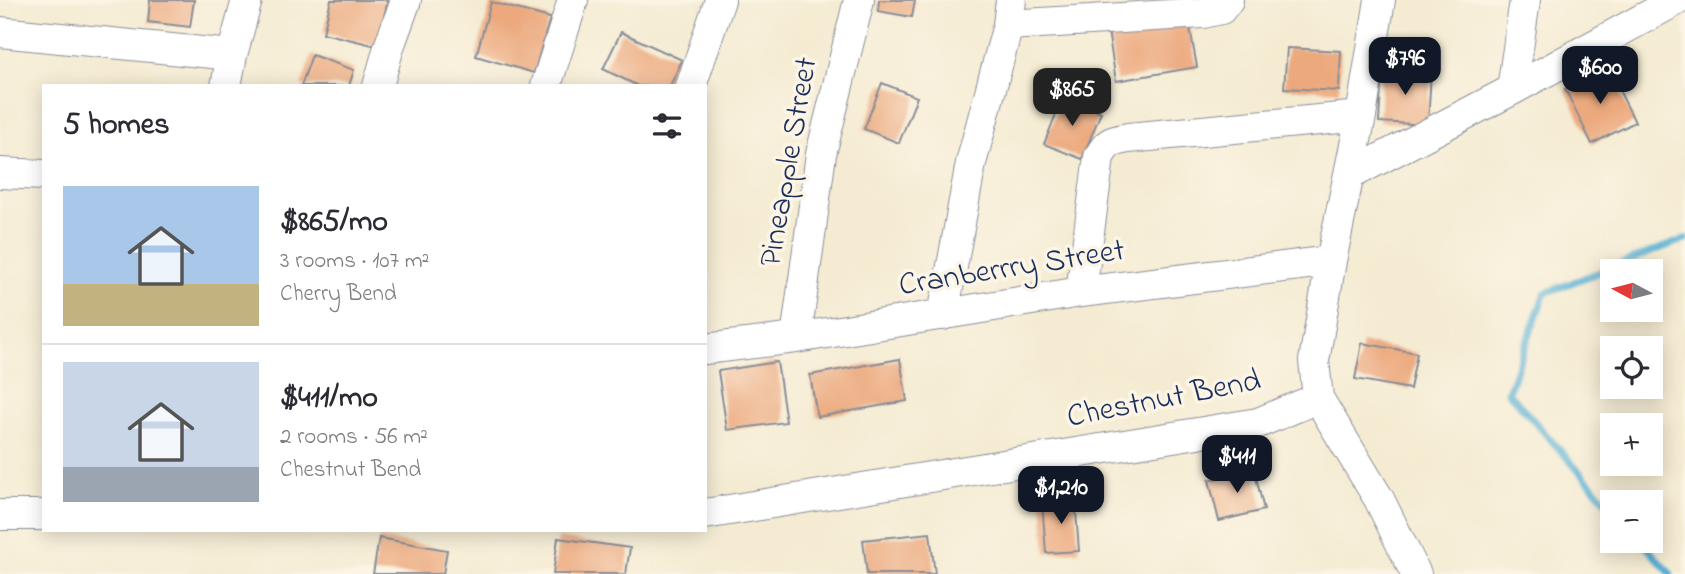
<!DOCTYPE html>
<html lang="en">
<head>
<meta charset="utf-8">
<style>
  :root { --surface:#fff; --page:#f7f7f7; --text:#2b2b33; --muted:#7c7c81; --line:#e1e1e2; --accent:#111827 }
  body { margin:0; font-family:"Indie Flower",sans-serif; background:var(--page); color:var(--text); height:100vh; display:flex; flex-direction:column; font-size:26px; white-space:nowrap }
  * { box-sizing:border-box; margin:0 }
  p { font-size:23px; color:var(--muted) }
  .icon { flex:none; width:38px; height:38px; fill:none; stroke:currentColor; stroke-width:2; stroke-linecap:round; stroke-linejoin:round }
  .map { position:relative; flex:1; overflow:hidden }
  .panel { position:absolute; left:42px; top:84px; width:665px; height:448px; display:flex; flex-direction:column; background:var(--surface); border-radius:0px; box-shadow:0 4px 18px #0003 }
  .panel>* { flex:none }
  .needle { width:46px; rotate:277deg }
  .controls { position:absolute; left:1600px; top:259px; display:grid; gap:14px }
  .controls a { display:grid; place-items:center; width:63px; height:63px; border-radius:0px; background:var(--surface); box-shadow:0 4px 18px #0003; font-size:35px }
  .price { position:absolute; translate:-50% -60px; padding:0 16px; border-radius:14px; background:var(--accent); color:#fff; font-size:23px; line-height:46px; filter:drop-shadow(0 2px 4px #0008) }
  .price::after { content:''; position:absolute; left:50%; top:42px; width:21px; height:16px; margin-left:-10px; background:inherit; clip-path:polygon(0 0,100% 0,50% 100%) }
  .price.active { background:#222; color:#fff }
  ul { padding:0; list-style:none }
  li { display:flex; align-items:center; gap:21px; height:175px; padding:0 21px }
  li+li { border-top:2px solid var(--line) }
  li span { display:grid; place-items:center; flex:none; width:196px; height:140px; border-radius:0px; color:#555 }
  li>.icon { margin-inline-start:auto }
  span .icon { width:84px; height:84px; fill:#fffc; stroke-width:1 }
  li b { font-size:30px }
  h2 { display:flex; justify-content:space-between; align-items:center; height:84px; padding:0 21px; font-size:30px }
  .map>svg:first-child { display:block }
  .lines { fill:none; stroke-linecap:round; stroke-linejoin:round }
  .stream { stroke:#57b1d5; stroke-width:7 }
  .building { fill:#eca97e }
  .street-casing { stroke:#888d98; stroke-width:32 }
  .street { stroke:#fff; stroke-width:30 }
  .labels { text-anchor:middle; dominant-baseline:central; stroke-width:7; stroke-linejoin:round; paint-order:stroke }
  .street-label { font-size:32px; fill:#1b2f5e; stroke:#fcf5e5 }
</style>
</head>
<body>
<div class="map">
<svg width="1685" height="574" viewBox="0 0 1685 574">
  <rect width="100%" height="100%" fill="#fcf5e5"/>
  <filter id="ink" filterUnits="userSpaceOnUse"><feTurbulence type="fractalNoise" baseFrequency=".0143" numOctaves="2"/><feDisplacementMap in="SourceGraphic" scale="14" xChannelSelector="R" yChannelSelector="G"/><feConvolveMatrix kernelMatrix="1 2 1 2 8 2 1 2 1" color-interpolation-filters="sRGB"/></filter>
  <filter id="wash" filterUnits="userSpaceOnUse"><feTurbulence type="fractalNoise" baseFrequency=".00686" numOctaves="4" result="noise"/><feDisplacementMap in="SourceGraphic" scale="28" xChannelSelector="R" yChannelSelector="G"/><feGaussianBlur stdDeviation="1.57" result="paint"/><feColorMatrix in="noise" values="0 0 0 0 0 0 0 0 0 0 0 0 0 0 0 0 0 1.4 0 .05"/><feComposite in="paint" operator="in"/></filter>
  <g filter="url(#wash)">
    <rect width="100%" height="100%" fill="#f4ebd2"/>
    <g class="lines">
      <!-- stream -->
      <path class="stream" d="M 1612,508 L 1508,392 L 1545,293 L 1685,239
        M 1641,541 L 1671,574"/>
    </g>
    <g id="blocks">
      <!-- building -->
      <path class="building" d="M 150,0 L 194,0 L 190,27 L 148,22 Z
        M 331,0 L 388,0 L 377,46 L 323,33 Z
        M 879,0 L 915,0 L 912,17 L 878,11 Z
        M 491,2 L 550,18 L 534,73 L 476,56 Z
        M 1188,17 L 1197,67 L 1116,81 L 1108,31 Z
        M 621,32 L 682,60 L 670,86 L 638,86 L 603,69 Z
        M 1287,48 L 1341,51 L 1339,91 L 1284,88 Z
        M 312,55 L 354,70 L 349,86 L 301,86 Z
        M 1608,68 L 1635,122 L 1592,144 L 1565,89 Z
        M 1382,69 L 1431,71 L 1428,125 L 1379,122 Z
        M 882,83 L 917,97 L 899,143 L 864,129 Z
        M 1063,97 L 1101,112 L 1082,159 L 1044,144 Z
        M 1362,343 L 1417,353 L 1410,389 L 1355,379 Z
        M 900,359 L 907,401 L 817,417 L 810,375 Z
        M 777,362 L 786,422 L 727,430 L 718,371 Z
        M 1254,469 L 1264,510 L 1219,521 L 1209,480 Z
        M 1075,498 L 1079,551 L 1046,553 L 1042,501 Z
        M 930,533 L 935,574 L 867,574 L 863,540 Z
        M 379,538 L 447,550 L 443,574 L 373,574 Z
        M 558,538 L 630,548 L 626,574 L 553,574 Z"/>
    </g>
  </g>
  <g filter="url(#ink)">
    <use href="#blocks" fill-opacity="0" stroke="#888d98" stroke-width="2"/>
    <g class="lines">
      <!-- street casing -->
      <g class="street-casing">
        <path id="street" d="M 1380,0 L 1361,116 L 1331,261 L 1314,361 L 1318,398 L 1379,499 L 1416,574
          M 1008,25 L 1203,13 L 1221,9 L 1228,0
          M 0,32 L 232,55
          M 226,86 L 232,55 L 247,0
          M 378,86 L 389,47 L 406,0
          M 546,86 L 573,0
          M 691,86 L 720,0
          M 1512,90 L 1525,0
          M 0,173 L 44,175
          M 1349,175 L 1512,90 L 1677,0
          M 1081,292 L 1099,157 C 1107,142 1111,141 1128,138 L 1361,116
          M 943,315 L 971,163 L 1008,25 L 1011,0
          M 796,338 L 821,154 L 859,0
          M 705,349 L 796,338 L 1081,292 L 1331,261
          M 705,514 L 1258,423 L 1318,398
          M 0,515 L 44,515"/>
      </g>
      <!-- street -->
      <use href="#street" class="street"/>
    </g>
  </g>
  <g class="labels">
    <!-- street labels -->
    <g class="street-label">
      <text transform="translate(790 162) rotate(-80)">Pineapple Street</text>
      <text transform="translate(1012 269) rotate(-9)">Cranberrry Street</text>
      <text transform="translate(1164 400) rotate(-11)">Chestnut Bend</text>
    </g>
  </g>
</svg>
<div class="controls">
<a><svg class="needle" viewBox="-14 -14 28 28"><path d="M0-13l5 13h-10z" fill="#e53935"/><path d="M0 13l5-13h-10z" fill="#7c7c81"/></svg></a>
<a><svg class="icon" aria-label="locate" viewBox="0 0 24 24"><circle cx="12" cy="12" r="6"/><path d="M12 2v4M12 18v4M2 12h4M18 12h4"/></svg></a>
<a>+</a>
<a>−</a>
</div>
<b class="price" style="left:1405px;top:97px">$796</b>
<b class="price" style="left:1600px;top:106px">$600</b>
<b class="price active" style="left:1072px;top:128px">$865</b>
<b class="price" style="left:1237px;top:495px">$411</b>
<b class="price" style="left:1061px;top:526px">$1,210</b>
<section class="panel">
<h2>5 homes<svg class="icon" aria-label="filters" viewBox="0 0 24 24"><path d="M4 7h16M4 17h16"/><circle cx="9" cy="7" r="2"/><circle cx="15" cy="17" r="2"/></svg></h2>
<ul>
<li><span style="background:linear-gradient(#a9c7e8 70%,#c2b280 0)"><svg class="icon" aria-label="home" viewBox="0 0 24 24"><path d="M3 11l9-7 9 7M6 9v11h12V9"/></svg></span><div><b>$865/mo</b><p>3 rooms · 107 m²</p><p>Cherry Bend</p></div></li>
<li><span style="background:linear-gradient(#c9d6e8 75%,#9aa5b1 0)"><svg class="icon" aria-label="home" viewBox="0 0 24 24"><path d="M3 11l9-7 9 7M6 9v11h12V9"/></svg></span><div><b>$411/mo</b><p>2 rooms · 56 m²</p><p>Chestnut Bend</p></div></li>
</ul>
</section>
</div>
</body>
</html>
